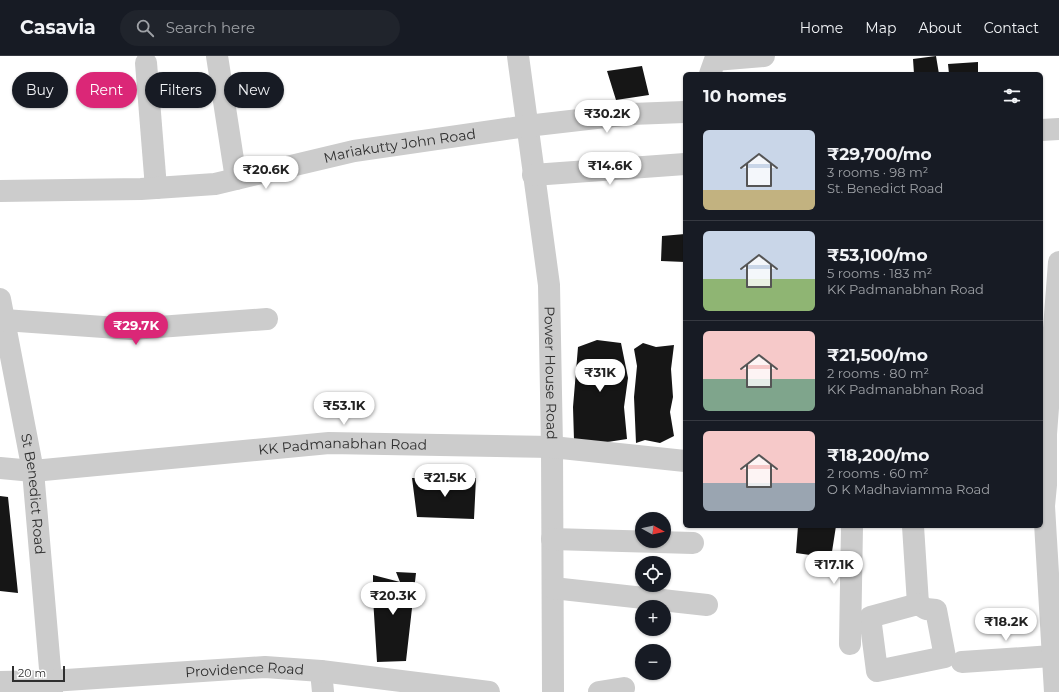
<!DOCTYPE html>
<html lang="en">
<head>
<meta charset="utf-8">
<style>
  :root { --surface:#171b24; --page:#20242c; --text:#f1f3f6; --muted:#9ea1a6; --line:#363941; --accent:#db2777 }
  body { margin:0; font-family:Montserrat,sans-serif; background:var(--page); color:var(--text); height:100vh; display:flex; flex-direction:column; font-size:15px; white-space:nowrap }
  * { box-sizing:border-box; margin:0 }
  p { font-size:13px; color:var(--muted) }
  .icon { flex:none; width:22px; height:22px; fill:none; stroke:currentColor; stroke-width:2; stroke-linecap:round; stroke-linejoin:round }
  .map { position:relative; flex:1; overflow:hidden }
  .panel { position:absolute; left:683px; top:16px; width:360px; height:456px; display:flex; flex-direction:column; background:var(--surface); border-radius:6px; box-shadow:0 1px 3px #0004 }
  .panel>* { flex:none }
  .banner { position:absolute; left:12px; top:16px; width:380px; height:36px; display:flex; gap:8px }
  .needle { width:26px; rotate:98deg }
  .controls { position:absolute; left:635px; top:456px; display:grid; gap:8px }
  .controls a { display:grid; place-items:center; width:36px; height:36px; border-radius:50%; background:var(--surface); box-shadow:0 1px 3px #0004; font-size:20px }
  .scale { position:absolute; left:12px; bottom:10px; width:53px; box-sizing:border-box; padding-left:4px; border:2px solid #2f2f2f; border-top:0; font-size:11px; line-height:14px; white-space:nowrap; color:#2f2f2f; -webkit-text-stroke:3px #fff; paint-order:stroke }
  .price { position:absolute; translate:-50% -34px; padding:0 9px; border-radius:14px; background:#fff; color:#222; font-size:13px; line-height:26px; filter:drop-shadow(0 1px 2px #0008) }
  .price::after { content:''; position:absolute; left:50%; top:24px; width:12px; height:9px; margin-left:-6px; background:inherit; clip-path:polygon(0 0,100% 0,50% 100%) }
  .price.selected { background:var(--accent); color:#fff }
  ul { padding:0; list-style:none }
  li { display:flex; align-items:center; gap:12px; height:100px; padding:0 20px }
  li+li { border-top:1px solid var(--line) }
  li span { display:grid; place-items:center; flex:none; width:112px; height:80px; border-radius:6px; color:#555 }
  li>.icon { margin-inline-start:auto }
  span .icon { width:48px; height:48px; fill:#fffc; stroke-width:1 }
  li b { font-size:17px }
  h2 { display:flex; justify-content:space-between; align-items:center; height:48px; padding:0 20px; font-size:17px }
  .chip { padding:0 14px; border-radius:18px; background:var(--surface); box-shadow:0 1px 3px #0004; font-size:14px; line-height:36px }
  .chip.selected { background:var(--accent); color:#fff }
  header { display:flex; align-items:center; gap:24px; box-sizing:border-box; height:56px; padding:0 20px; background:var(--surface); border-bottom:1px solid var(--line) }
  header strong { font-size:19px }
  nav { display:flex; gap:22px; margin-inline-start:auto; font-size:14px }
  .search { width:280px; height:36px; background:var(--page); display:flex; align-items:center; gap:10px; box-sizing:border-box; padding:0 14px; border-radius:22px; color:var(--muted); font-size:15px }
  .map>svg:first-child { display:block }
  .building { fill:#161616 }
  .lines { fill:none; stroke-linecap:round; stroke-linejoin:round }
  .minor { stroke:#ccc; stroke-width:22 }
  .labels { text-anchor:middle; dominant-baseline:central; stroke-width:4; stroke-linejoin:round; paint-order:stroke }
  .street-label { font-size:14px; fill:#2f2f2f; stroke:#fff }
</style>
</head>
<body>
<header>
<strong>Casavia</strong>
<div class="search"><svg class="icon" aria-label="search" viewBox="0 0 24 24"><circle cx="10" cy="10" r="6"/><path d="M15 15l6 6"/></svg>Search here</div>
<nav><a>Home</a><a>Map</a><a>About</a><a>Contact</a></nav>
</header>
<div class="map">
<svg width="1059" height="636" viewBox="0 0 1059 636">
  <rect width="100%" height="100%" fill="#fff"/>
  <!-- building -->
  <path class="building" d="M 936,0 L 939,18 L 914,18 L 913,3 Z
    M 978,6 L 978,18 L 949,18 L 948,8 Z
    M 642,10 L 649,39 L 616,44 L 607,15 Z
    M 685,178 L 685,206 L 661,205 L 662,180 Z
    M 597,284 L 621,287 L 628,322 L 624,351 L 627,383 L 601,387 L 574,384 L 573,351 L 578,291 Z
    M 643,287 L 656,291 L 674,289 L 671,313 L 673,341 L 670,356 L 674,380 L 660,387 L 645,384 L 636,387 L 634,341 L 637,310 L 634,293 Z
    M 412,422 L 476,422 L 474,463 L 417,461 Z
    M 0,440 L 8,441 L 18,537 L 0,535 Z
    M 798,470 L 836,470 L 831,502 L 796,497 Z
    M 396,516 L 416,517 L 406,605 L 377,606 L 373,542 L 373,519 L 400,526 Z"/>
  <g class="lines">
    <!-- minor -->
    <g class="minor">
      <path d="M 217,0 L 236,123"/>
      <path id="s1" d="M 518,0 L 549,229 L 552,391 L 553,636"/>
      <path d="M 146,7 L 156,132"/>
      <path d="M 710,18 L 715,4 L 764,0"/>
      <path d="M 1041,74 L 1059,73"/>
      <path d="M 533,119 L 685,108"/>
      <path id="s2" d="M 0,135 L 141,133 L 215,128 L 354,95 L 527,70 L 631,58 L 685,56"/>
      <path id="s3" d="M 0,243 L 33,415 L 52,636"/>
      <path d="M 4,264 L 132,273 L 267,263"/>
      <path id="s4" d="M 0,412 L 33,415 L 329,387 L 552,391 L 685,405"/>
      <path d="M 913,470 L 918,548"/>
      <path d="M 552,483 L 693,487"/>
      <path d="M 553,532 L 707,549"/>
      <path d="M 918,548 L 926,553 L 936,554 L 945,601 L 877,615 L 870,561 Z"/>
      <path d="M 850,588 L 852,470"/>
      <path d="M 962,606 L 1052,600"/>
      <path d="M 321,615 L 323,636"/>
      <path id="s5" d="M 0,626 L 51,625 L 265,611 L 321,615 L 489,636"/>
      <path d="M 599,636 L 624,632"/>
      <path d="M 1055,636 L 1044,450 L 1046,429 L 1046,378 L 1059,206"/>
    </g>
  </g>
  <g class="labels">
    <!-- street labels -->
    <g class="street-label">
      <text stroke="none"><textPath href="#s2" startOffset="404">Mariakutty John Road</textPath></text>
      <text stroke="none"><textPath href="#s1" startOffset="319">Power House Road</textPath></text>
      <text stroke="none"><textPath href="#s4" startOffset="344">KK Padmanabhan Road</textPath></text>
      <text stroke="none"><textPath href="#s3" startOffset="198">St Benedict Road</textPath></text>
      <text stroke="none"><textPath href="#s5" startOffset="245">Providence Road</textPath></text>
    </g>
  </g>
</svg>
<div class="controls">
<a><svg class="needle" viewBox="-14 -14 28 28"><path d="M0-13l5 13h-10z" fill="#e53935"/><path d="M0 13l5-13h-10z" fill="#9ea1a6"/></svg></a>
<a><svg class="icon" aria-label="locate" viewBox="0 0 24 24"><circle cx="12" cy="12" r="6"/><path d="M12 2v4M12 18v4M2 12h4M18 12h4"/></svg></a>
<a>+</a>
<a>−</a>
</div>
<div class="scale">20 m</div>
<b class="price" style="left:607px;top:78px">₹30.2K</b>
<b class="price" style="left:610px;top:130px">₹14.6K</b>
<b class="price" style="left:266px;top:134px">₹20.6K</b>
<b class="price selected" style="left:136px;top:290px">₹29.7K</b>
<b class="price" style="left:600px;top:337px">₹31K</b>
<b class="price" style="left:344px;top:370px">₹53.1K</b>
<b class="price" style="left:445px;top:442px">₹21.5K</b>
<b class="price" style="left:834px;top:529px">₹17.1K</b>
<b class="price" style="left:393px;top:560px">₹20.3K</b>
<b class="price" style="left:1006px;top:586px">₹18.2K</b>
<div class="banner">
<a class="chip">Buy</a>
<a class="chip selected">Rent</a>
<a class="chip">Filters</a>
<a class="chip">New</a>
</div>
<section class="panel">
<h2>10 homes<svg class="icon" aria-label="filters" viewBox="0 0 24 24"><path d="M4 7h16M4 17h16"/><circle cx="9" cy="7" r="2"/><circle cx="15" cy="17" r="2"/></svg></h2>
<ul>
<li><span style="background:linear-gradient(#c9d6e8 75%,#c2b280 0)"><svg class="icon" aria-label="home" viewBox="0 0 24 24"><path d="M3 11l9-7 9 7M6 9v11h12V9"/></svg></span><div><b>₹29,700/mo</b><p>3 rooms · 98 m²</p><p>St. Benedict Road</p></div></li>
<li><span style="background:linear-gradient(#c9d6e8 60%,#8fb573 0)"><svg class="icon" aria-label="home" viewBox="0 0 24 24"><path d="M3 11l9-7 9 7M6 9v11h12V9"/></svg></span><div><b>₹53,100/mo</b><p>5 rooms · 183 m²</p><p>KK Padmanabhan Road</p></div></li>
<li><span style="background:linear-gradient(#f6c9c9 60%,#7fa58c 0)"><svg class="icon" aria-label="home" viewBox="0 0 24 24"><path d="M3 11l9-7 9 7M6 9v11h12V9"/></svg></span><div><b>₹21,500/mo</b><p>2 rooms · 80 m²</p><p>KK Padmanabhan Road</p></div></li>
<li><span style="background:linear-gradient(#f6c9c9 65%,#9aa5b1 0)"><svg class="icon" aria-label="home" viewBox="0 0 24 24"><path d="M3 11l9-7 9 7M6 9v11h12V9"/></svg></span><div><b>₹18,200/mo</b><p>2 rooms · 60 m²</p><p>O K Madhaviamma Road</p></div></li>
</ul>
</section>
</div>
</body>
</html>
